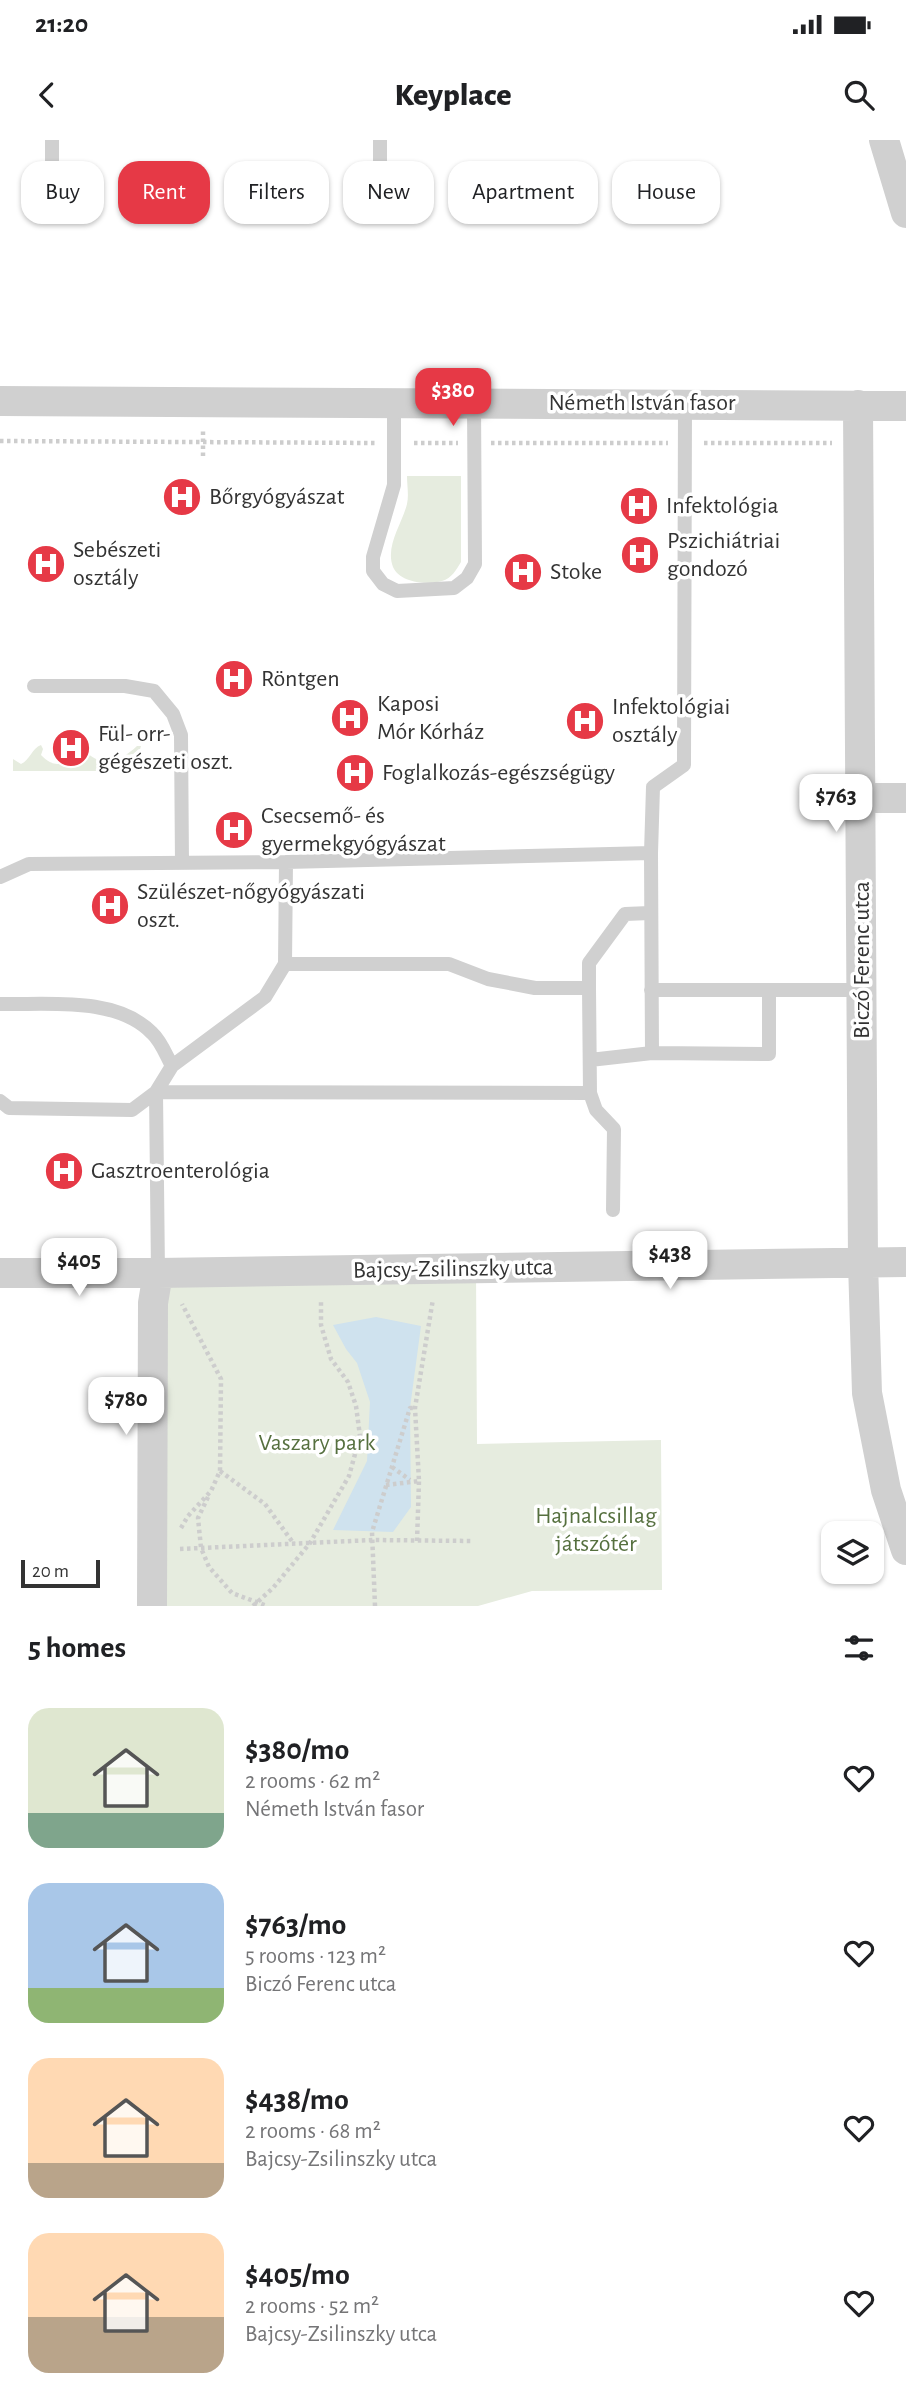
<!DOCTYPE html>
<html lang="en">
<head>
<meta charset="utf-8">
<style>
  :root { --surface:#fff; --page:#f6f6f6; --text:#202124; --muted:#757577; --accent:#e63946 }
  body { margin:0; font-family:"Alegreya Sans",sans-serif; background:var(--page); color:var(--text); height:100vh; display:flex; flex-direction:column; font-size:26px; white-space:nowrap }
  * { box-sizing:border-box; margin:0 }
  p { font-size:23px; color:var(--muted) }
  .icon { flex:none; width:38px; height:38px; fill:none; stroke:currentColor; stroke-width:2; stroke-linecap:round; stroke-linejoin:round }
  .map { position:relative; height:1466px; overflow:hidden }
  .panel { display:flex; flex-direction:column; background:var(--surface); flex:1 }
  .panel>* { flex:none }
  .hud { position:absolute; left:21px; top:21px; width:864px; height:63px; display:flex; gap:14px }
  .buttons { position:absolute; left:821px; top:1381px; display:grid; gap:14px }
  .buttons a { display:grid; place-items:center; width:63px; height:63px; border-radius:14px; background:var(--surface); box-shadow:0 2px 5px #0004; font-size:35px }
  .scale { position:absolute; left:21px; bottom:18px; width:79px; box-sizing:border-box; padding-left:7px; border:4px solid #333; border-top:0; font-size:19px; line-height:24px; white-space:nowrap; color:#333; -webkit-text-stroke:5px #fff; paint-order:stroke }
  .price { position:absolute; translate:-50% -60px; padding:0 16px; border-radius:14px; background:#fff; color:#222; font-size:23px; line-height:46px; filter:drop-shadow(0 2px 4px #0008) }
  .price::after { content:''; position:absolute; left:50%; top:42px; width:21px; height:16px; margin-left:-10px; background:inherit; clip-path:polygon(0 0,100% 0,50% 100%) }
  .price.on { background:var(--accent); color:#fff }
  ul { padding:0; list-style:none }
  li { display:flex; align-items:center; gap:21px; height:175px; padding:0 28px }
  li span { display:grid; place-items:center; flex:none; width:196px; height:140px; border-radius:21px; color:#555 }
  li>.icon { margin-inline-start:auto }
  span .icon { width:84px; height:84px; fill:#fffc; stroke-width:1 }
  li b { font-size:30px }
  h2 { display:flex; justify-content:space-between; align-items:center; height:84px; padding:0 28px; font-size:30px }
  .tag { padding:0 24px; border-radius:21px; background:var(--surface); box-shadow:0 2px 5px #0004; font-size:24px; line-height:63px }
  .tag.on { background:var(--accent); color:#fff }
  .status { display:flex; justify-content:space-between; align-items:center; height:49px; padding:0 35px; background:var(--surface); direction:ltr }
  .status svg { height:19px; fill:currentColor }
  header { display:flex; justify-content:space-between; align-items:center; height:91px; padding:0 28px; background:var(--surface); font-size:32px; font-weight:800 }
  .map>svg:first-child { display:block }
  .green { fill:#e6ecdf }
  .water { fill:#cfe2ee }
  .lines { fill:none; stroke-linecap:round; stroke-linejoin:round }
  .path { stroke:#cdcdcd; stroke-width:4.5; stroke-dasharray:3.5 3.5; stroke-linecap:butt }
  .service { stroke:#d0d0d0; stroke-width:14 }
  .minor { stroke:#d0d0d0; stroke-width:30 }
  .labels { text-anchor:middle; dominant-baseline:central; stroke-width:7; stroke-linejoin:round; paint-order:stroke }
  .street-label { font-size:24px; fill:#333; stroke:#fff }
  .poi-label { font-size:24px; fill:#333; stroke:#fff; text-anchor:start }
  .park-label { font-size:24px; fill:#56703f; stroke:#fff }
</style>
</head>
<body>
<div class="status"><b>21:20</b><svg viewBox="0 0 49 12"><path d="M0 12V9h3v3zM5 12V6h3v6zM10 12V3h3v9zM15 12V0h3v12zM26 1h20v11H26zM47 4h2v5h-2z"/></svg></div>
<header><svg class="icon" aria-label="back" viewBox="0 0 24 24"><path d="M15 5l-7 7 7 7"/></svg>Keyplace<svg class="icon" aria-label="search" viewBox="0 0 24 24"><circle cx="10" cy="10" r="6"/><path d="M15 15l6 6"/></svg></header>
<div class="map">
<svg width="906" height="1466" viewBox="0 0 906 1466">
  <rect width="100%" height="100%" fill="#fff"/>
  <!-- green -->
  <path class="green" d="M 407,336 L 461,336 L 461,422 C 456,430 452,438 442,441 C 427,445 400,443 393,427 C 385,406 402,384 407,364 C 409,355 407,345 407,336 Z
    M 41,605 L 43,609 L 41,615 C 61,635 69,617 85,605 L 89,605 L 87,613 C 105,629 122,620 137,606 L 141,606 L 139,613 L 143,620 L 156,625 L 156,631 L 13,631 L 13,619 L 21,624 C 30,620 32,608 41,605 Z
    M 476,1128 L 477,1304 L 661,1300 L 662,1450 L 532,1451 L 478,1466 L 157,1466 L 158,1133 Z"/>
  <!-- water -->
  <path class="water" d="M 376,1177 L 421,1186 L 410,1268 L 411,1367 L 393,1392 L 333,1390 L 367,1321 L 370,1262 L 357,1223 L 346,1209 L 333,1185 Z"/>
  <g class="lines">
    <!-- path -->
    <path class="path" d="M 0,301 L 377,303
      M 414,303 L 458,303
      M 491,303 L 668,303
      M 704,303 L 832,303
      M 203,316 L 203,288
      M 392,1327 L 410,1340
      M 220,1331 L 265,1364 L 294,1404
      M 386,1345 L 419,1341 L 415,1268 L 433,1159
      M 208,1357 L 198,1378 L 201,1408 L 209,1427 L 232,1453 L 267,1466
      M 181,1388 L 188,1376 L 211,1351 L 220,1331 L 221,1239 L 182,1164
      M 417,1401 L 419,1341
      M 180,1409 L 372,1400 L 473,1401
      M 253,1466 L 273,1448 L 310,1403 L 349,1336 L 360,1296 L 356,1266 L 348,1242 L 331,1219 L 321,1185 L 321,1159
      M 375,1466 L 372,1392 L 410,1268 L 415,1268"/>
    <!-- service -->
    <path class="service" d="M 52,0 L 52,58
      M 380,0 L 380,59
      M 394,262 L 394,345 L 373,417 L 373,431 L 383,444 L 397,451 L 454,448 L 467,438 L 475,424 L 474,263
      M 34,546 L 125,546 L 154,551 L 173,574 L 181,595 L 182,723
      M 651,713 L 653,647 L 684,625 L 685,263
      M 0,737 L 29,724 L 286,722
      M 285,824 L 286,722 L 651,713 L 652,913 L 590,920
      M 589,848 L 589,823 L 625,774 L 650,773
      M 651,850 L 862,850
      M 0,864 C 48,865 116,856 152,893 C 161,901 166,915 172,926
      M 652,913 L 769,914 L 769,850
      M 156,952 L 172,926 L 265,857 L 285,824 L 449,824 L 488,839 L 535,848 L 589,848 L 590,953
      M 156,952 L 590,953 L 596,970 L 614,989 L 613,1070
      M 0,961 L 9,968 L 132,970 L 156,952 L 158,1133"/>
    <!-- minor -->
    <path class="minor" d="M 884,0 L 906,73
      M 0,261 L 906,266
      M 858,265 L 863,1123 L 867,1253 L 886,1350 L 906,1410
      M 861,658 L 906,658
      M 0,1133 L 158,1133 L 906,1122
      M 152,1466 L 153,1163 L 158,1133"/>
  </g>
  <!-- icons -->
  <defs>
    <g id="hospital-disc" transform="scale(2.0125)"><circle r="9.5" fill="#e63946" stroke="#fff"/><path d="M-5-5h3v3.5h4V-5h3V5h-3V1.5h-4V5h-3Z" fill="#fff"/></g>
  </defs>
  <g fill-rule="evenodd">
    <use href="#hospital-disc" x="182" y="357"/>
    <use href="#hospital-disc" x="639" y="366"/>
    <use href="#hospital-disc" x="640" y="415"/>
    <use href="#hospital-disc" x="46" y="424"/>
    <use href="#hospital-disc" x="523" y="432"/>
    <use href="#hospital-disc" x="234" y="539"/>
    <use href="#hospital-disc" x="350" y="578"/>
    <use href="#hospital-disc" x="585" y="581"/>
    <use href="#hospital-disc" x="71" y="608"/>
    <use href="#hospital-disc" x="355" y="633"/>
    <use href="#hospital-disc" x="234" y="690"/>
    <use href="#hospital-disc" x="110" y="766"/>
    <use href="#hospital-disc" x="64" y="1031"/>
  </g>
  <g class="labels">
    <!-- street labels -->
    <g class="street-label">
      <text x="642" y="263">Németh István fasor</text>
      <text transform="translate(862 820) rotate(-90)">Biczó Ferenc utca</text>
      <text transform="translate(453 1129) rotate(-1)">Bajcsy-Zsilinszky utca</text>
    </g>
    <!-- poi labels -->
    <g class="poi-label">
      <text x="209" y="357">Bőrgyógyászat</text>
      <text x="666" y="366">Infektológia</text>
      <text x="667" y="401">Pszichiátriai<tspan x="667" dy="28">gondozó</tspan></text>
      <text x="73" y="410">Sebészeti<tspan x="73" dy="28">osztály</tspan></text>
      <text x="550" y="432">Stoke</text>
      <text x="261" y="539">Röntgen</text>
      <text x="377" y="564">Kaposi<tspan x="377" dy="28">Mór Kórház</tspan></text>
      <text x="612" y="567">Infektológiai<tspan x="612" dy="28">osztály</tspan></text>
      <text x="98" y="594">Fül- orr-<tspan x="98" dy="28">gégészeti oszt.</tspan></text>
      <text x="382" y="633">Foglalkozás-egészségügy</text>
      <text x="261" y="676">Csecsemő- és<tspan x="261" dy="28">gyermekgyógyászat</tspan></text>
      <text x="137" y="752">Szülészet-nőgyógyászati<tspan x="137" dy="28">oszt.</tspan></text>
      <text x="91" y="1031">Gasztroenterológia</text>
    </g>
    <!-- park labels -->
    <g class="park-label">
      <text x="317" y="1303">Vaszary park</text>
      <text x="596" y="1376">Hajnalcsillag<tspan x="596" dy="28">játszótér</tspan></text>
    </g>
  </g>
</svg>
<div class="buttons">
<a><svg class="icon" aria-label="layers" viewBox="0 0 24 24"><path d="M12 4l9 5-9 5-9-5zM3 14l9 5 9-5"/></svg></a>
</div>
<div class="scale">20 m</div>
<b class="price on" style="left:453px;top:288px">$380</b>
<b class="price" style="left:836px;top:694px">$763</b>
<b class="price" style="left:670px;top:1151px">$438</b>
<b class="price" style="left:79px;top:1158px">$405</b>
<b class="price" style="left:126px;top:1297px">$780</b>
<div class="hud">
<a class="tag">Buy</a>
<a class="tag on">Rent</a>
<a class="tag">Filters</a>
<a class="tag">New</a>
<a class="tag">Apartment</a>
<a class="tag">House</a>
</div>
</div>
<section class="panel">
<h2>5 homes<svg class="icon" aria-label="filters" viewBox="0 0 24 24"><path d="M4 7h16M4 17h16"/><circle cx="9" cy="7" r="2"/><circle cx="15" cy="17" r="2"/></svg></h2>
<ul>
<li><span style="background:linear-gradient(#dfe7d0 75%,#7fa58c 0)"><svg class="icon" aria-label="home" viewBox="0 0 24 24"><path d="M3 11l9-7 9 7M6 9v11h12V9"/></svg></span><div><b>$380/mo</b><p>2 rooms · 62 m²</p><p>Németh István fasor</p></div><svg class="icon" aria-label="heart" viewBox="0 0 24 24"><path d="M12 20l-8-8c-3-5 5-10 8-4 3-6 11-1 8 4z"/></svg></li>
<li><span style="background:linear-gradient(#a9c7e8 75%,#8fb573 0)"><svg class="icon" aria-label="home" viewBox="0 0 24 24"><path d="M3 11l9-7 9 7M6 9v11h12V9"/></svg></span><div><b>$763/mo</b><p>5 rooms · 123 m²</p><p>Biczó Ferenc utca</p></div><svg class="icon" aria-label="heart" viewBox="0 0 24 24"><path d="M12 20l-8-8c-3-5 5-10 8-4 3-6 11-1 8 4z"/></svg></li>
<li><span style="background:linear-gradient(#ffd9b3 75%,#b9a48a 0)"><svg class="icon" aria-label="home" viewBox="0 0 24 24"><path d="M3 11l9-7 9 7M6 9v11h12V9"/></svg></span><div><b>$438/mo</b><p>2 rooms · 68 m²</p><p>Bajcsy-Zsilinszky utca</p></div><svg class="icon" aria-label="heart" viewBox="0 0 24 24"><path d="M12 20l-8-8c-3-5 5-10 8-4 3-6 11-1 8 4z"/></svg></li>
<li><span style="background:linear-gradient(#ffd9b3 60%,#b9a48a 0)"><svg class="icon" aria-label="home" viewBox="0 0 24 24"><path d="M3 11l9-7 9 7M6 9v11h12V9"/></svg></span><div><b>$405/mo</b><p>2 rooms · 52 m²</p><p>Bajcsy-Zsilinszky utca</p></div><svg class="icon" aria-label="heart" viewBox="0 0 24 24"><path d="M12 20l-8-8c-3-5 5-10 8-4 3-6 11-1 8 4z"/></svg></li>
</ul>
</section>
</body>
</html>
